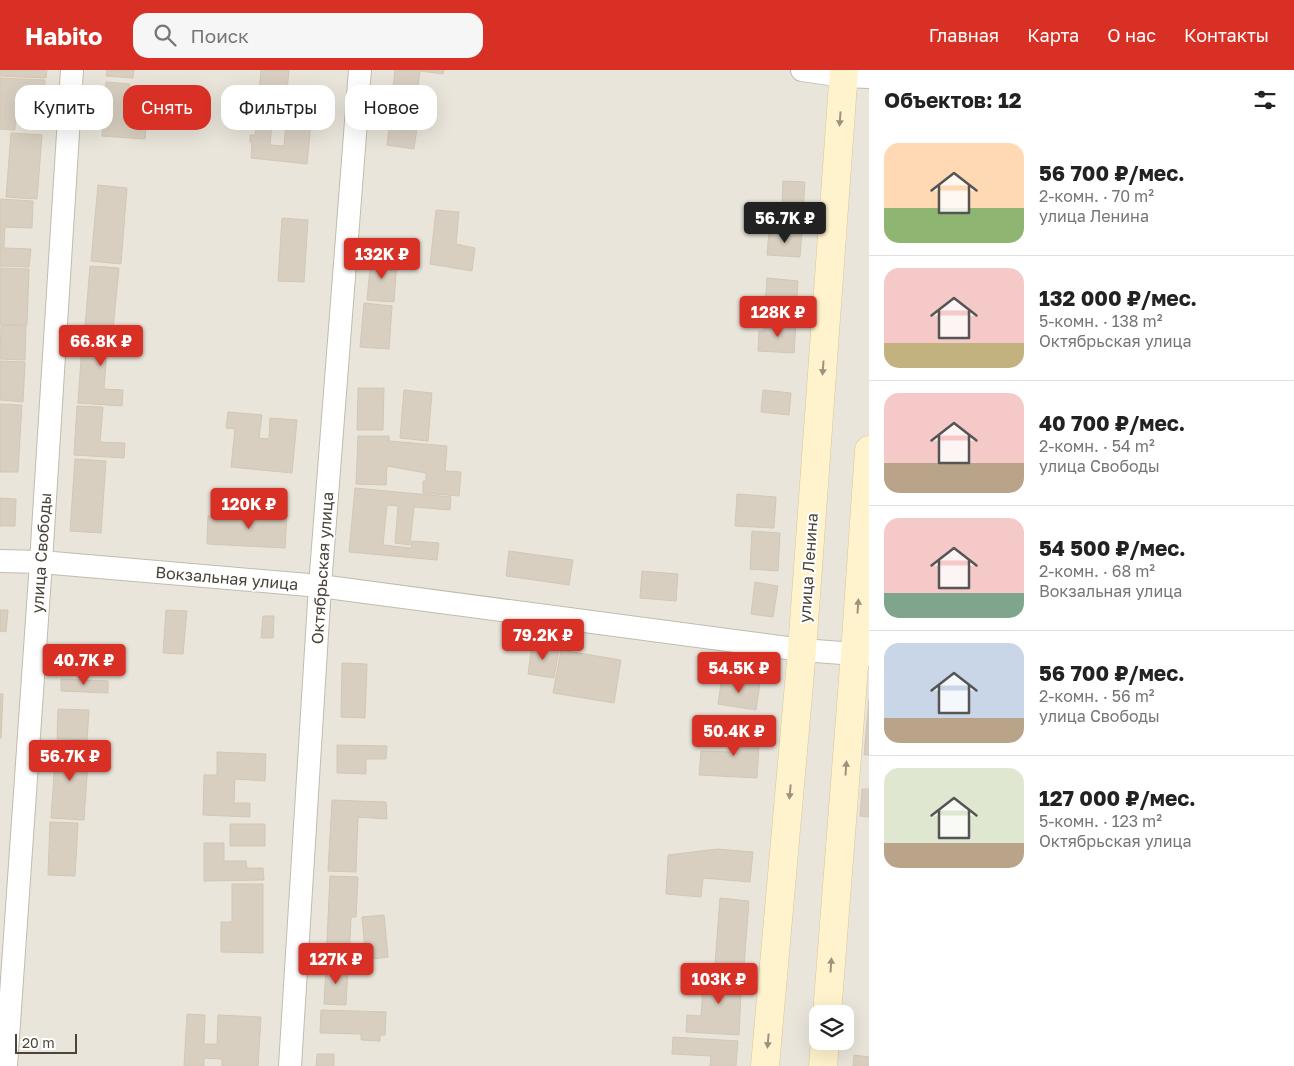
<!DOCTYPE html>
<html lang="ru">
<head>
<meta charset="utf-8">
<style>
  :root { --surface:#fff; --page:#f6f6f6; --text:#222; --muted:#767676; --line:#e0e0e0; --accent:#d93025 }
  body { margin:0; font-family:"Golos Text",sans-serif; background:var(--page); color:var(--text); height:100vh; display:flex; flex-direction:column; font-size:19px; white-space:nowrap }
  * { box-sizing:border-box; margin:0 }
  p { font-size:16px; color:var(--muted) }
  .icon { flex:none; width:28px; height:28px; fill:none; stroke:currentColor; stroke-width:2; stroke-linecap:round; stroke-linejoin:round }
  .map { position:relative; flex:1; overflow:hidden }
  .side { display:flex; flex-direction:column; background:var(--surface); width:425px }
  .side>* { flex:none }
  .guide { position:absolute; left:15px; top:15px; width:475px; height:45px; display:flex; gap:10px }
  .controls { position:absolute; left:809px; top:935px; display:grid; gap:10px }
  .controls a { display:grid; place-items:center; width:45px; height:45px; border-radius:10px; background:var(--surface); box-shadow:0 5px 20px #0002; font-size:25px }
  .scale { position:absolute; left:15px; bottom:12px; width:62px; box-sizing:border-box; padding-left:5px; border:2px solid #4b4439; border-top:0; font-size:14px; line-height:18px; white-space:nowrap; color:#4b4439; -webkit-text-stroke:4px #fff; paint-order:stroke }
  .price { position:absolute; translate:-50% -42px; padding:0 11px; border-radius:5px; background:var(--accent); color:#fff; font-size:16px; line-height:32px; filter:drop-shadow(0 1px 2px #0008) }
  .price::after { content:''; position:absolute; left:50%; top:30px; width:15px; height:11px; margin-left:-8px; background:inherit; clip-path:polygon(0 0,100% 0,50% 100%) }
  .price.on { background:#222; color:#fff }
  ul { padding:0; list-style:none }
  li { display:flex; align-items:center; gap:15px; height:125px; padding:0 15px }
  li+li { border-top:1px solid var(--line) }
  li span { display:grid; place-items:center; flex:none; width:140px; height:100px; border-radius:15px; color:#555 }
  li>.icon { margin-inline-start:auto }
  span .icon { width:60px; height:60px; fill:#fffc; stroke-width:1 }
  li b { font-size:21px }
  h2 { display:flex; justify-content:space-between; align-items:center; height:60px; padding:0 15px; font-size:21px }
  .tag { padding:0 18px; border-radius:15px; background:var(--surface); box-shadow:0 5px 20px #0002; font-size:18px; line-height:45px }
  .tag.on { background:var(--accent); color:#fff }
  header { display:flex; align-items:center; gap:30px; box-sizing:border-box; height:70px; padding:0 25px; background:var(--accent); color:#fff }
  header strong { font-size:24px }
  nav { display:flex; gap:28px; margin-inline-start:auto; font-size:18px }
  .search { width:350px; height:45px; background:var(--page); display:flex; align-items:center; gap:12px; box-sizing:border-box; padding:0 18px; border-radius:15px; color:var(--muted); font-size:19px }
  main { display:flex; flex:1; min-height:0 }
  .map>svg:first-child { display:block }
  .residential { fill:#eae5da; fill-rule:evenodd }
  .building { fill:#d8cfc1; stroke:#d3c7b4 }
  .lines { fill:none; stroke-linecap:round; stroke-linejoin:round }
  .street-casing { stroke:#c2bbae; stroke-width:24 }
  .secondary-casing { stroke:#d6c79b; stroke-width:29 }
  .street { stroke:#fff; stroke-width:22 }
  .secondary { stroke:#fff3cd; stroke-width:28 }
  .oneway { fill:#9c937c }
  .labels { text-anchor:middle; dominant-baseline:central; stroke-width:4; stroke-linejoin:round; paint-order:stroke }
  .street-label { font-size:16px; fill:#4b4439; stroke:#fff }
</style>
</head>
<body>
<header>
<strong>Habito</strong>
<div class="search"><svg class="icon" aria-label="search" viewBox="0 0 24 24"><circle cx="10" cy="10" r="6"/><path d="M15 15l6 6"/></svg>Поиск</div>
<nav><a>Главная</a><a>Карта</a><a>О нас</a><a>Контакты</a></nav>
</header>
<main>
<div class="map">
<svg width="869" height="996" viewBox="0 0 869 996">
  <rect width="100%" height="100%" fill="#f6f3ec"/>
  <!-- residential -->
  <path class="residential" d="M 0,0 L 869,0 L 869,996 L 0,996 ZM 818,944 L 845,944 L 845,971 L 818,971 Z"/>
  <!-- building -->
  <path class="building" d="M 0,0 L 47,0 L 46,8 L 0,6 Z
    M 107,0 L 134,0 L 133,8 L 106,6 Z
    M 261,0 L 289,0 L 286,31 L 274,30 L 270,75 L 284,76 L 288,30 L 313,33 L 307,94 L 251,88 L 252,73 L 250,72 L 250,65 L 255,65 Z
    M 395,0 L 444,0 L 443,4 L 420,1 L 415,39 L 391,36 Z
    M 0,8 L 45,10 L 44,38 L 16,37 L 15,60 L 0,59 Z
    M 106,12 L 130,14 L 127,57 L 146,58 L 145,69 L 102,66 Z
    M 391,41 L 419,44 L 414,79 L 387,75 Z
    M 11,63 L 42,65 L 37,129 L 6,127 Z
    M 783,111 L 805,112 L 803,140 L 782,139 Z
    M 98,115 L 127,118 L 121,194 L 91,191 Z
    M 0,129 L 33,131 L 32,158 L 5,157 L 4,178 L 31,179 L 29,197 L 0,196 Z
    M 436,140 L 459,142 L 456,174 L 475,178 L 472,201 L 430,194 Z
    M 282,148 L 308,150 L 304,212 L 278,211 Z
    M 769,161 L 802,163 L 800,187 L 767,185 Z
    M 371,188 L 397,190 L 394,232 L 367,230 Z
    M 90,196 L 119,198 L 113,259 L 85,257 Z
    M 0,198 L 29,199 L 27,255 L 0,254 Z
    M 767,208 L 798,211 L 795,252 L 764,250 Z
    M 364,233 L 392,236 L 389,279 L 360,277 Z
    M 764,253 L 796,254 L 794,283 L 758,281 L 759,261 L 764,261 Z
    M 1,255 L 26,256 L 25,290 L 0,289 Z
    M 83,260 L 110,262 L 110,265 L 141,267 L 140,280 L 107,278 L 104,319 L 123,320 L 122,336 L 78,333 Z
    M 0,291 L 25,292 L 23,332 L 0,330 Z
    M 358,318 L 384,318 L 383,360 L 357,360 Z
    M 404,320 L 432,323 L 428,371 L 400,368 Z
    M 763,320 L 791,323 L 789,345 L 761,342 Z
    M 0,334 L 22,335 L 18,402 L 0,402 Z
    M 77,336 L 103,337 L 100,372 L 125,373 L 124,388 L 74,385 Z
    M 228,342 L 262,345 L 259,368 L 269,369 L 270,348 L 297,350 L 292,403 L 231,397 L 235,359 L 226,358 Z
    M 358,366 L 389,366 L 389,371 L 447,376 L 445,401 L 461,402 L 459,426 L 423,423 L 423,411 L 426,411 L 426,403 L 387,396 L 386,415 L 356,414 Z
    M 75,389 L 106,391 L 101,463 L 70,461 Z
    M 355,418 L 451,427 L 450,440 L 414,437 L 410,475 L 395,473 L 398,436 L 387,435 L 383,475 L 411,478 L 412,471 L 439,473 L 437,490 L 349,482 Z
    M 737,424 L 776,427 L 774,458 L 735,456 Z
    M 0,428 L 16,429 L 15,456 L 0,456 Z
    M 243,440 L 287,444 L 285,478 L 207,474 L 208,446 L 242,448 Z
    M 752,461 L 780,463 L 778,501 L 750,499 Z
    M 509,481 L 573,490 L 569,515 L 506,506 Z
    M 642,501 L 678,504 L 676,531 L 640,528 Z
    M 755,512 L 778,516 L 773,547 L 751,544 Z
    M 0,540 L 8,540 L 6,562 L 0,561 Z
    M 166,540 L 187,541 L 183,584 L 163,583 Z
    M 263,546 L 274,546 L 273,568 L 261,568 Z
    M 532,575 L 559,579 L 554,608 L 528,604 Z
    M 561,580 L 621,590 L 614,633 L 553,623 Z
    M 342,593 L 367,594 L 365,648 L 341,647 Z
    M 722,607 L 760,613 L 756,640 L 718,634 Z
    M 61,609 L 108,611 L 108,623 L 61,621 Z
    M 0,624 L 3,624 L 1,668 L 0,668 Z
    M 869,629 L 869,685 L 864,685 Z
    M 58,639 L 89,640 L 87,670 L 57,669 Z
    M 733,658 L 760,660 L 757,708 L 699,705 L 701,681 L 732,682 Z
    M 56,675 L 89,676 L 84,750 L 51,748 Z
    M 337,675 L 387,676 L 386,689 L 366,689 L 366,704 L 337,703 Z
    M 217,682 L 266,684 L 265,711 L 235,709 L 234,733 L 250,733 L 250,747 L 203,745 L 204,705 L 217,705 Z
    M 862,719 L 869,719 L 869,747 L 860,746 Z
    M 332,730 L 386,732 L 387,749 L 358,747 L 356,802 L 328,801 Z
    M 50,752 L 78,753 L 75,806 L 48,805 Z
    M 230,754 L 265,754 L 265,776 L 230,776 Z
    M 204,773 L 224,773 L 224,791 L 246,791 L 247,798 L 263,798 L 264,810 L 204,811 Z
    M 717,779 L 753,782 L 750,812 L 703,808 L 701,827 L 666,824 L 668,785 Z
    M 330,806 L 358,807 L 356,847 L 351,847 L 349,892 L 326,891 Z
    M 232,814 L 263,814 L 263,883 L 221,882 L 221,852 L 232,852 Z
    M 720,828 L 749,831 L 744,896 L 715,894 Z
    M 384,845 L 388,887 L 366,890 L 362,847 Z
    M 326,895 L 348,896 L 346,935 L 324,934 Z
    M 704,901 L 742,903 L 739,965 L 686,962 L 687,945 L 701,946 Z
    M 321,940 L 386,942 L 385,965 L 380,965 L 380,971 L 361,970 L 361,964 L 320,963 Z
    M 187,944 L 205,945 L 204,974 L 217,974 L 218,945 L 261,947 L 258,996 L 222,996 L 222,989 L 204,988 L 204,996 L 184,996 Z
    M 673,967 L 738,971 L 736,996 L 710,996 L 711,986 L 672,984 Z
    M 317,984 L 334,984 L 334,996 L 316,996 Z
    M 854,985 L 869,987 L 869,996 L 853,996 Z"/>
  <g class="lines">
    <!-- street casing -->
    <g class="street-casing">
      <path id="street" d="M 802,0 L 843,6 L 869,7
        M 0,491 L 41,492 L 320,516 L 802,580 L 869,585
        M 6,996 L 41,492 L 72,0
        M 290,996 L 320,516 L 360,0"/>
    </g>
    <!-- secondary casing -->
    <g class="secondary-casing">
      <path id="secondary" d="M 827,944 L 855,584 L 869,380
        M 765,996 L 802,580 L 844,0
        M 823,996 L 825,971"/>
    </g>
    <!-- street -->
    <use href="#street" class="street"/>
    <!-- secondary -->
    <use href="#secondary" class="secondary"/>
  </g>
  <!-- one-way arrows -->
  <defs><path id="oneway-solid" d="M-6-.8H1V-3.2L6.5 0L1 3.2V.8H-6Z" transform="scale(1.25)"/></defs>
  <g class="oneway">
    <use href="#oneway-solid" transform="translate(840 49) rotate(94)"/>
    <use href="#oneway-solid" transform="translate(823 298) rotate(94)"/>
    <use href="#oneway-solid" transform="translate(858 536) rotate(-86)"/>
    <use href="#oneway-solid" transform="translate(846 698) rotate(-86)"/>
    <use href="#oneway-solid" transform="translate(790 722) rotate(95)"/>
    <use href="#oneway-solid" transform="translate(831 895) rotate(-86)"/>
    <use href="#oneway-solid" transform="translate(768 971) rotate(95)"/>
  </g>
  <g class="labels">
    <!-- street labels -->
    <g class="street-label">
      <text transform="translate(41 483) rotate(-86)">улица Свободы</text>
      <text transform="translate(322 498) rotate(-86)">Октябрьская улица</text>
      <text transform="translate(808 498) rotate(-86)">улица Ленина</text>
      <text transform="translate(227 508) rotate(5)">Вокзальная улица</text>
    </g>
  </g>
</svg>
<div class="controls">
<a><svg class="icon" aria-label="layers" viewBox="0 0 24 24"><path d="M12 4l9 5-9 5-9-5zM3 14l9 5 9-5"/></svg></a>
</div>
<div class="scale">20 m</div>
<b class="price on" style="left:785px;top:174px">56.7K ₽</b>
<b class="price" style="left:382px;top:210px">132K ₽</b>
<b class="price" style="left:778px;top:268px">128K ₽</b>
<b class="price" style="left:101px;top:297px">66.8K ₽</b>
<b class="price" style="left:249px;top:460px">120K ₽</b>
<b class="price" style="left:543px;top:591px">79.2K ₽</b>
<b class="price" style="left:84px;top:616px">40.7K ₽</b>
<b class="price" style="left:739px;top:624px">54.5K ₽</b>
<b class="price" style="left:734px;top:687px">50.4K ₽</b>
<b class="price" style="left:70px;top:712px">56.7K ₽</b>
<b class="price" style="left:336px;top:915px">127K ₽</b>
<b class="price" style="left:719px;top:935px">103K ₽</b>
<div class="guide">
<a class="tag">Купить</a>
<a class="tag on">Снять</a>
<a class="tag">Фильтры</a>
<a class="tag">Новое</a>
</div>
</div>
<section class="side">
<h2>Объектов: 12<svg class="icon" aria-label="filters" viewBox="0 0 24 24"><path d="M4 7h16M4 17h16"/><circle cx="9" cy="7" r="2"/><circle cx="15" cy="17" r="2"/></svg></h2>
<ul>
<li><span style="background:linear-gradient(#ffd9b3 65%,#8fb573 0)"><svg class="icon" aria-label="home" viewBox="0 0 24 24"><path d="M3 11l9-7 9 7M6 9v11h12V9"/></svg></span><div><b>56 700 ₽/мес.</b><p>2-комн. · 70 m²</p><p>улица Ленина</p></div></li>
<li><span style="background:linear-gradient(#f6c9c9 75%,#c2b280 0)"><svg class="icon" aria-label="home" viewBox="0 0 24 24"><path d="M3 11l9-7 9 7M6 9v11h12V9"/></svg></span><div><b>132 000 ₽/мес.</b><p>5-комн. · 138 m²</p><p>Октябрьская улица</p></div></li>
<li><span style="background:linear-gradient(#f6c9c9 70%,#b9a48a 0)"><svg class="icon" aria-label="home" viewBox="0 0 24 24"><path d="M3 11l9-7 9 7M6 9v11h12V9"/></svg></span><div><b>40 700 ₽/мес.</b><p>2-комн. · 54 m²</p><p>улица Свободы</p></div></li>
<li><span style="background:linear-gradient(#f6c9c9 75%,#7fa58c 0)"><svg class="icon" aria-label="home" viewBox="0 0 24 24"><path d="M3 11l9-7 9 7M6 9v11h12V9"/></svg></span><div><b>54 500 ₽/мес.</b><p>2-комн. · 68 m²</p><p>Вокзальная улица</p></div></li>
<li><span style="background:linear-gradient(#c9d6e8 75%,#b9a48a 0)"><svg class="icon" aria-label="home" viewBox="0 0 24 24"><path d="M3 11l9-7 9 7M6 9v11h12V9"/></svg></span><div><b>56 700 ₽/мес.</b><p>2-комн. · 56 m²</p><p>улица Свободы</p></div></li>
<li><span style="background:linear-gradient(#dfe7d0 75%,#b9a48a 0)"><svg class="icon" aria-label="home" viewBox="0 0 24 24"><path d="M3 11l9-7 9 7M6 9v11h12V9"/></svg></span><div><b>127 000 ₽/мес.</b><p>5-комн. · 123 m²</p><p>Октябрьская улица</p></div></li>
</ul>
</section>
</main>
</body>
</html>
